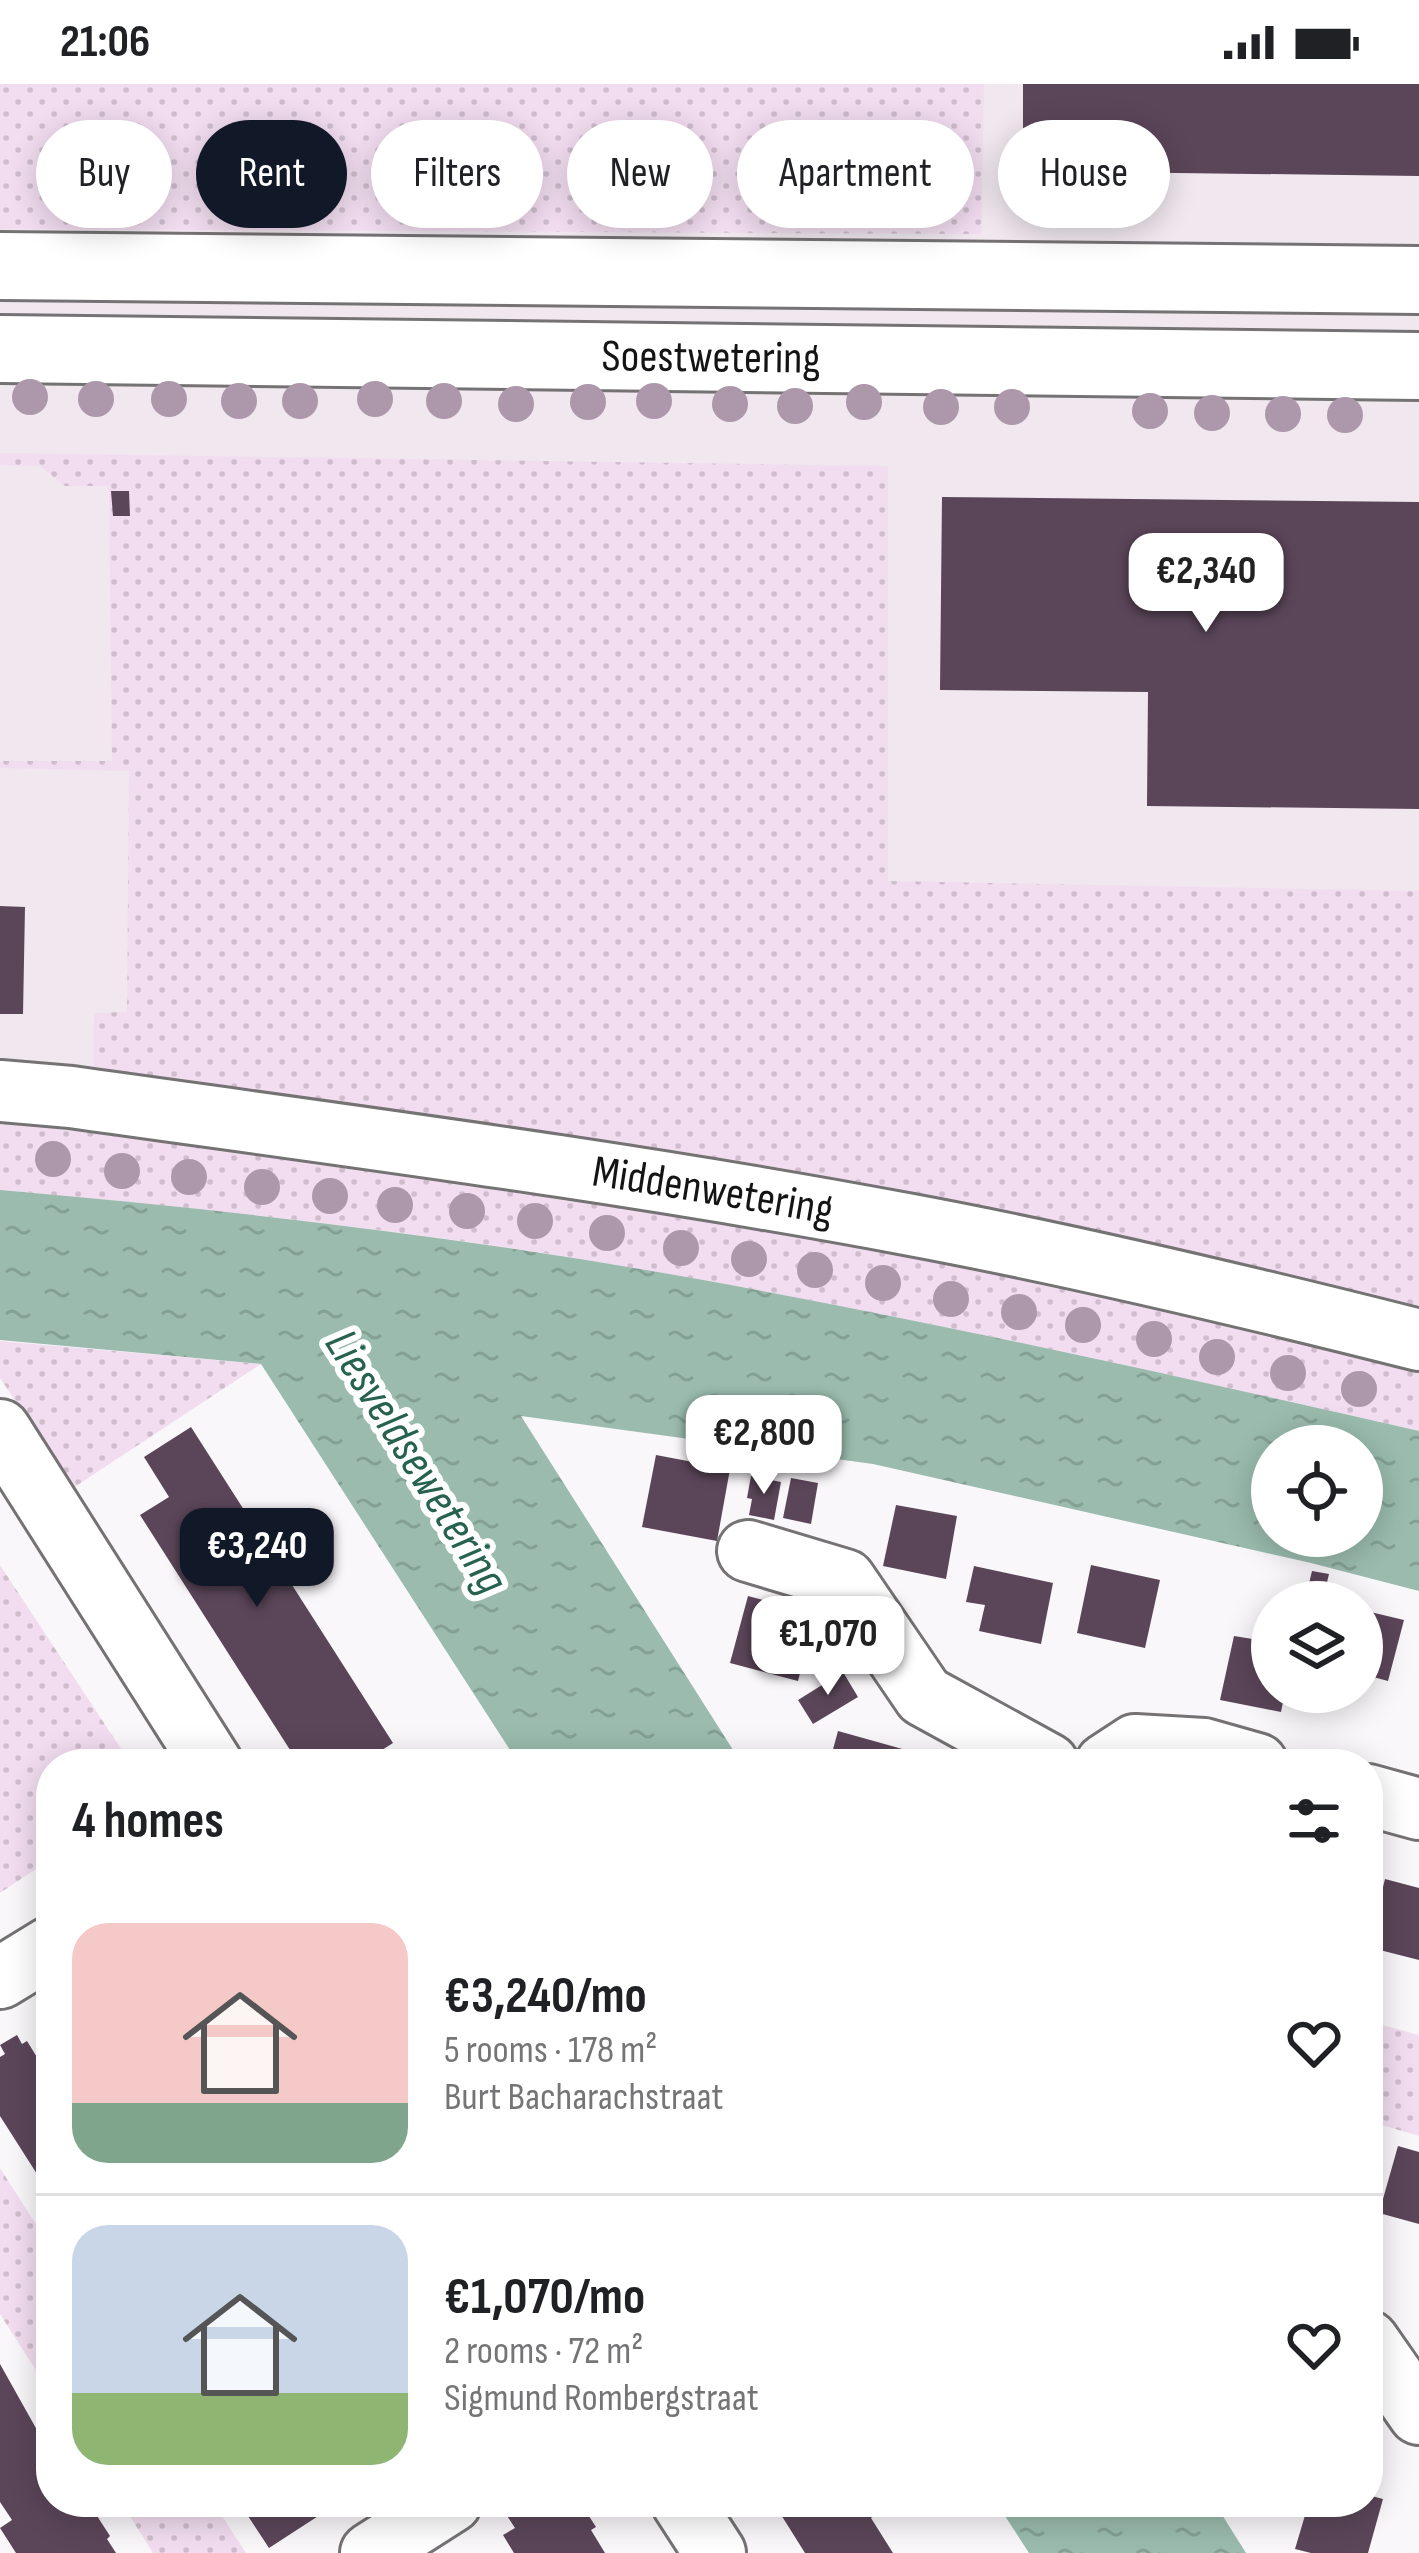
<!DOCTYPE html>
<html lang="en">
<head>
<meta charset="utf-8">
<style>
  :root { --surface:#fff; --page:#f6f6f6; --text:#202124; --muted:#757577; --line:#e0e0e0; --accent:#111827 }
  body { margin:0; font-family:"Sofia Sans Condensed",sans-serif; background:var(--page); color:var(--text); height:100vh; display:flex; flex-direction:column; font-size:45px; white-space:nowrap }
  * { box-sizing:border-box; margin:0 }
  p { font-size:39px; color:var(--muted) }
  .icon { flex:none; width:66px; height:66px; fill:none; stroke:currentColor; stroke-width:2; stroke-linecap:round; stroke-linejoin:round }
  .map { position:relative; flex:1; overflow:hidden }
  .drawer { position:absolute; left:36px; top:1665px; width:1347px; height:768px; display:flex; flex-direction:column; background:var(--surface); border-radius:48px; box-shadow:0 6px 30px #0003 }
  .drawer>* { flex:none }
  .hud { position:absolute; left:36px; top:36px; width:1347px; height:108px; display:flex; gap:24px }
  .tools { position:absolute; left:1251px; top:1341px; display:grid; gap:24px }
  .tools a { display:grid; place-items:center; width:132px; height:132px; border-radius:50%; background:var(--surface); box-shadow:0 6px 30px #0003; font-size:60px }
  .price { position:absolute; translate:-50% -102px; padding:0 27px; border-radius:24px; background:#fff; color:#222; font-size:39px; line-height:78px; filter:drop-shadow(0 3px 6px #0008) }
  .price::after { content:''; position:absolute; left:50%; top:72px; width:36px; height:27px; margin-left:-18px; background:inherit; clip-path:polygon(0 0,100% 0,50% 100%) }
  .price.selected { background:var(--accent); color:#fff }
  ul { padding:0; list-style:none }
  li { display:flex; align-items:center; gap:36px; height:300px; padding:0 36px }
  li+li { border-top:3px solid var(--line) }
  li span { display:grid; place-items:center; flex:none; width:336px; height:240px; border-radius:36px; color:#555 }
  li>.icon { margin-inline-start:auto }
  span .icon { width:144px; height:144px; fill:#fffc; stroke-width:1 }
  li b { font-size:51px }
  h2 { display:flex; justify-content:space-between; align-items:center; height:144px; padding:0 36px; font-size:51px }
  .tag { padding:0 42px; border-radius:54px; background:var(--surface); box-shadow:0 6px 30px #0003; font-size:42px; line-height:108px }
  .tag.selected { background:var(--accent); color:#fff }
  .status { display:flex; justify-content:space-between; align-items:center; height:84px; padding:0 60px; background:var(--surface); direction:ltr }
  .status svg { height:33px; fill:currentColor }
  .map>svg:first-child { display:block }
  .built { fill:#f0e7ef }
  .grass { fill:url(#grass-dots) }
  .water { fill:url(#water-ripples); fill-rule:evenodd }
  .building { fill:#5b4659 }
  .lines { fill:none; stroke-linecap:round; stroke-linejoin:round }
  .minor-casing { stroke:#757274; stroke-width:66 }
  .major-casing { stroke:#757274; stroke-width:72 }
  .minor { stroke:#fff; stroke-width:60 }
  .major { stroke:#fff; stroke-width:66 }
  .tree { fill:#ac97ab }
  .labels { text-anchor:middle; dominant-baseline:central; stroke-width:12; stroke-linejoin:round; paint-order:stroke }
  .street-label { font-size:45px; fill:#151415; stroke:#fff }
  .water-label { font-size:48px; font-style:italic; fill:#26624f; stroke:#fff }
</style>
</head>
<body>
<div class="status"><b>21:06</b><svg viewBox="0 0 49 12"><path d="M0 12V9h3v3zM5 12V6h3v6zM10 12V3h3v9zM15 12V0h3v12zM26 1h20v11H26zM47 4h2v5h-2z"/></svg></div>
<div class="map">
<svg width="1419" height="2469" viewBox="0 0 1419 2469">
  <defs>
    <pattern id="grass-dots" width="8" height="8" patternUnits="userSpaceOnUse" patternTransform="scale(3)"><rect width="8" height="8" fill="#f2ddf0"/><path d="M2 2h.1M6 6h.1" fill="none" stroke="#cfbdcd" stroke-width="1.8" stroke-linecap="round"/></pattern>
    <pattern id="water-ripples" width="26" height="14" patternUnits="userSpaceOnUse" patternTransform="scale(3)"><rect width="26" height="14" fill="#9abbae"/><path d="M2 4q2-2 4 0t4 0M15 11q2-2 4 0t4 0" fill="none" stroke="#84a095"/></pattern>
  </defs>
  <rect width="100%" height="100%" fill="#faf7fa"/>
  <!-- built -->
  <path class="built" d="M 0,0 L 1419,0 L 1419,1354 L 0,1155 Z"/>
  <!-- grass -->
  <path class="grass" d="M 0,0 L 984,0 L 981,150 L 0,145 Z
    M 0,369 L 888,382 L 888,797 L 1419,807 L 1419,1226 L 1292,1195 L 882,1105 L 93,996 L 94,929 L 127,928 L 129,687 L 0,684 L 0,677 L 112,677 L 109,402 L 65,402 L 40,382 L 0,381 Z
    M 0,1039 L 154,1054 L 691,1126 L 1069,1205 L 1419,1286 L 1419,1347 C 1116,1278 812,1210 504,1163 C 337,1138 168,1121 0,1106 Z
    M 0,1257 L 261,1280 L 73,1404 L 0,1294 Z
    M 0,1481 L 131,1680 L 51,1680 L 51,1775 L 0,1809 Z
    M 1368,1937 L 1419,1951 L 1419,2052 L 1368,2037 Z
    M 0,2084 L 51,2164 L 51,2310 L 0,2230 Z
    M 121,2418 L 213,2418 L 246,2469 L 153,2469 Z"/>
  <!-- water -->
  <path class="water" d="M 0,1106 C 231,1126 463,1153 692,1194 C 936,1238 1177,1292 1419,1347 L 1419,1507 L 1311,1479 L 873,1380 L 521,1332 L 742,1680 L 519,1680 L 261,1280 L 0,1256 ZM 1272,1362 L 1362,1362 L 1362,1452 L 1272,1452 Z
    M 996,2418 L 1214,2418 L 1246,2469 L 1029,2469 Z"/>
  <!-- building -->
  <path class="building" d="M 1023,0 L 1419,0 L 1419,92 L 1023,87 Z
    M 111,407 L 129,407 L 130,432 L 113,432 Z
    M 942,413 L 1419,418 L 1419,725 L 1147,722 L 1148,608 L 940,606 Z
    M 0,822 L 25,823 L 23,930 L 0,930 Z
    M 191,1343 L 393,1659 L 360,1680 L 340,1680 L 330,1665 L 307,1680 L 299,1680 L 140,1431 L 169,1413 L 144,1373 Z
    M 656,1371 L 730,1385 L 717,1457 L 642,1443 Z
    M 751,1392 L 781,1398 L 774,1436 L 749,1431 L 752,1415 L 747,1414 Z
    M 791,1394 L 818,1399 L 811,1440 L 783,1434 Z
    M 896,1421 L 957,1432 L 946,1495 L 883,1482 Z
    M 1091,1481 L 1160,1496 L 1145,1564 L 1077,1549 Z
    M 974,1482 L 1053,1499 L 1041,1560 L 979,1547 L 985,1521 L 966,1518 Z
    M 1312,1487 L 1329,1490 L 1323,1515 L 1306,1512 Z
    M 748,1512 L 815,1530 L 798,1597 L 730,1579 Z
    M 1362,1526 L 1404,1536 L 1388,1597 L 1362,1590 Z
    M 1270,1532 L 1272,1608 L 1285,1608 L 1281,1628 L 1220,1616 L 1234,1552 L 1265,1557 Z
    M 843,1588 L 858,1613 L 813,1640 L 798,1616 Z
    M 838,1647 L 906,1666 L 902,1680 L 829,1680 Z
    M 1385,1795 L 1419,1804 L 1419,1876 L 1368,1863 Z
    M 17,1951 L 22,1960 L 27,1957 L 51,1996 L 51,2112 L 0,2032 L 0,1973 L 5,1970 L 0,1961 Z
    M 1398,2062 L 1419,2068 L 1419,2140 L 1379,2129 Z
    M 0,2280 L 37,2346 L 41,2343 L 51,2360 L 51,2418 L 88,2418 L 110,2452 L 107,2455 L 116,2469 L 16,2469 L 0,2444 L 12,2436 L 0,2418 Z
    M 1368,2411 L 1383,2415 L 1368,2469 L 1311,2469 L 1295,2465 L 1309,2418 L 1368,2418 Z
    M 246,2418 L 321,2418 L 326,2427 L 269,2464 L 246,2429 L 251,2425 Z
    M 498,2418 L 540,2418 L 544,2425 L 556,2418 L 580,2418 L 596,2443 L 591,2446 L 605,2469 L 514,2469 L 503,2451 L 515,2444 Z
    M 773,2418 L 877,2418 L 883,2426 L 871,2434 L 893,2469 L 805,2469 Z"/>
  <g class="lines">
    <!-- minor casing -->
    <g class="minor-casing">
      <g id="minor">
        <path id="s1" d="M 0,1007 L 71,1013 C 349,1052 629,1088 906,1140 C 1078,1172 1249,1213 1419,1256"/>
        <path d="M 0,1346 L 212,1680"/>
        <path d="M 748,1467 L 845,1496 L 924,1612 L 1048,1680"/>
        <path d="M 1106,1680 L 1135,1661 L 1204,1665 L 1257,1680"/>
        <path d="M 1368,1711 L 1419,1725"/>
        <path d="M 0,1894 L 51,1863"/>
        <path d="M 1368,2257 L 1419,2330"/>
        <path d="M 682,2418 L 715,2469"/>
        <path d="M 371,2469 L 451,2418"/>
      </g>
    </g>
    <!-- major casing -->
    <g class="major-casing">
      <g id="major">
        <path d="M 0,182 L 1419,196"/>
        <path id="s2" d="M 0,265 L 1419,282"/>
      </g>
    </g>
    <!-- minor -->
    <use href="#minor" class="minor"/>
    <!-- major -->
    <use href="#major" class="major"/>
  </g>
  <!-- trees -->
  <g class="tree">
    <circle cx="30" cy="313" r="18"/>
    <circle cx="96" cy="315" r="18"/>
    <circle cx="169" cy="315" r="18"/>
    <circle cx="375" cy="315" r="18"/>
    <circle cx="239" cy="317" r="18"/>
    <circle cx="300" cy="317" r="18"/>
    <circle cx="444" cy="317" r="18"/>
    <circle cx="654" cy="317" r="18"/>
    <circle cx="588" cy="318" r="18"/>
    <circle cx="864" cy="318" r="18"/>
    <circle cx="516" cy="320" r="18"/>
    <circle cx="730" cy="320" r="18"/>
    <circle cx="795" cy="322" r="18"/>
    <circle cx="941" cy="323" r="18"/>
    <circle cx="1012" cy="323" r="18"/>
    <circle cx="1150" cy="327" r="18"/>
    <circle cx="1212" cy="329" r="18"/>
    <circle cx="1283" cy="330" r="18"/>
    <circle cx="1345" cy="331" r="18"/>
    <circle cx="53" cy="1075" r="18"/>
    <circle cx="122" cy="1087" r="18"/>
    <circle cx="189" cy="1093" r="18"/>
    <circle cx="262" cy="1103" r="18"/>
    <circle cx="330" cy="1112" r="18"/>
    <circle cx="395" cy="1121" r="18"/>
    <circle cx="467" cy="1127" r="18"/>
    <circle cx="535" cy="1137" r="18"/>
    <circle cx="607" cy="1149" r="18"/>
    <circle cx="681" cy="1164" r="18"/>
    <circle cx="749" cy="1175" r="18"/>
    <circle cx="815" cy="1186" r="18"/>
    <circle cx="883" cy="1199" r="18"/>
    <circle cx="951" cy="1215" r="18"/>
    <circle cx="1019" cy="1228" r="18"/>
    <circle cx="1083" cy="1241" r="18"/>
    <circle cx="1154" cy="1255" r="18"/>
    <circle cx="1217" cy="1273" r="18"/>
    <circle cx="1288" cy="1289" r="18"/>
    <circle cx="1359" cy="1305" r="18"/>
  </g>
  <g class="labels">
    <!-- street labels -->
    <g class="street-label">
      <text stroke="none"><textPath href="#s2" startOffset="711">Soestwetering</textPath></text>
      <text stroke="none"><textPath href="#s1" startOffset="720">Middenwetering</textPath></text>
    </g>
    <!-- water labels -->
    <g class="water-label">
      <text transform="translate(416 1378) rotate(58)">Liesveldsewetering</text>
    </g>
  </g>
</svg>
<div class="tools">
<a><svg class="icon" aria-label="locate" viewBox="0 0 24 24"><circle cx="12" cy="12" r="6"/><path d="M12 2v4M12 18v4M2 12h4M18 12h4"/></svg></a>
<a><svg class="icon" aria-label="layers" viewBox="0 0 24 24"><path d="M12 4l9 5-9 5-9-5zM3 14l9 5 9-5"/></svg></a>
</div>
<b class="price" style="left:1206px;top:551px">€2,340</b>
<b class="price" style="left:764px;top:1413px">€2,800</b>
<b class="price selected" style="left:257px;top:1526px">€3,240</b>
<b class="price" style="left:828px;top:1614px">€1,070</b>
<div class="hud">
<a class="tag">Buy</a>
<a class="tag selected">Rent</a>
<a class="tag">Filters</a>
<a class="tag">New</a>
<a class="tag">Apartment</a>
<a class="tag">House</a>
</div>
<section class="drawer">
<h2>4 homes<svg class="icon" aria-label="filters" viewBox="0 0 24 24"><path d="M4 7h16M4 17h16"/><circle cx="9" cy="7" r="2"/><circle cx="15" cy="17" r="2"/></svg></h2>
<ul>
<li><span style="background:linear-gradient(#f6c9c9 75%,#7fa58c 0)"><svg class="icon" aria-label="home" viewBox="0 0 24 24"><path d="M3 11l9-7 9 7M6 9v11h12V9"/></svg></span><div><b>€3,240/mo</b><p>5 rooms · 178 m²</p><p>Burt Bacharachstraat</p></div><svg class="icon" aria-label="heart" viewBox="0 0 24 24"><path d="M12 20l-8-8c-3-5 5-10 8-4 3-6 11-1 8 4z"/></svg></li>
<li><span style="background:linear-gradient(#c9d6e8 70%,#8fb573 0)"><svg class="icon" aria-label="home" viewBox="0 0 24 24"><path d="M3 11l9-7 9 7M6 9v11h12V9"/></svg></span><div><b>€1,070/mo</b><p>2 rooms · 72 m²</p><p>Sigmund Rombergstraat</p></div><svg class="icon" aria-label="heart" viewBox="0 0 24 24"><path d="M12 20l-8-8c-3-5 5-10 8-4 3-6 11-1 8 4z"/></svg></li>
</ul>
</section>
</div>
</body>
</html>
